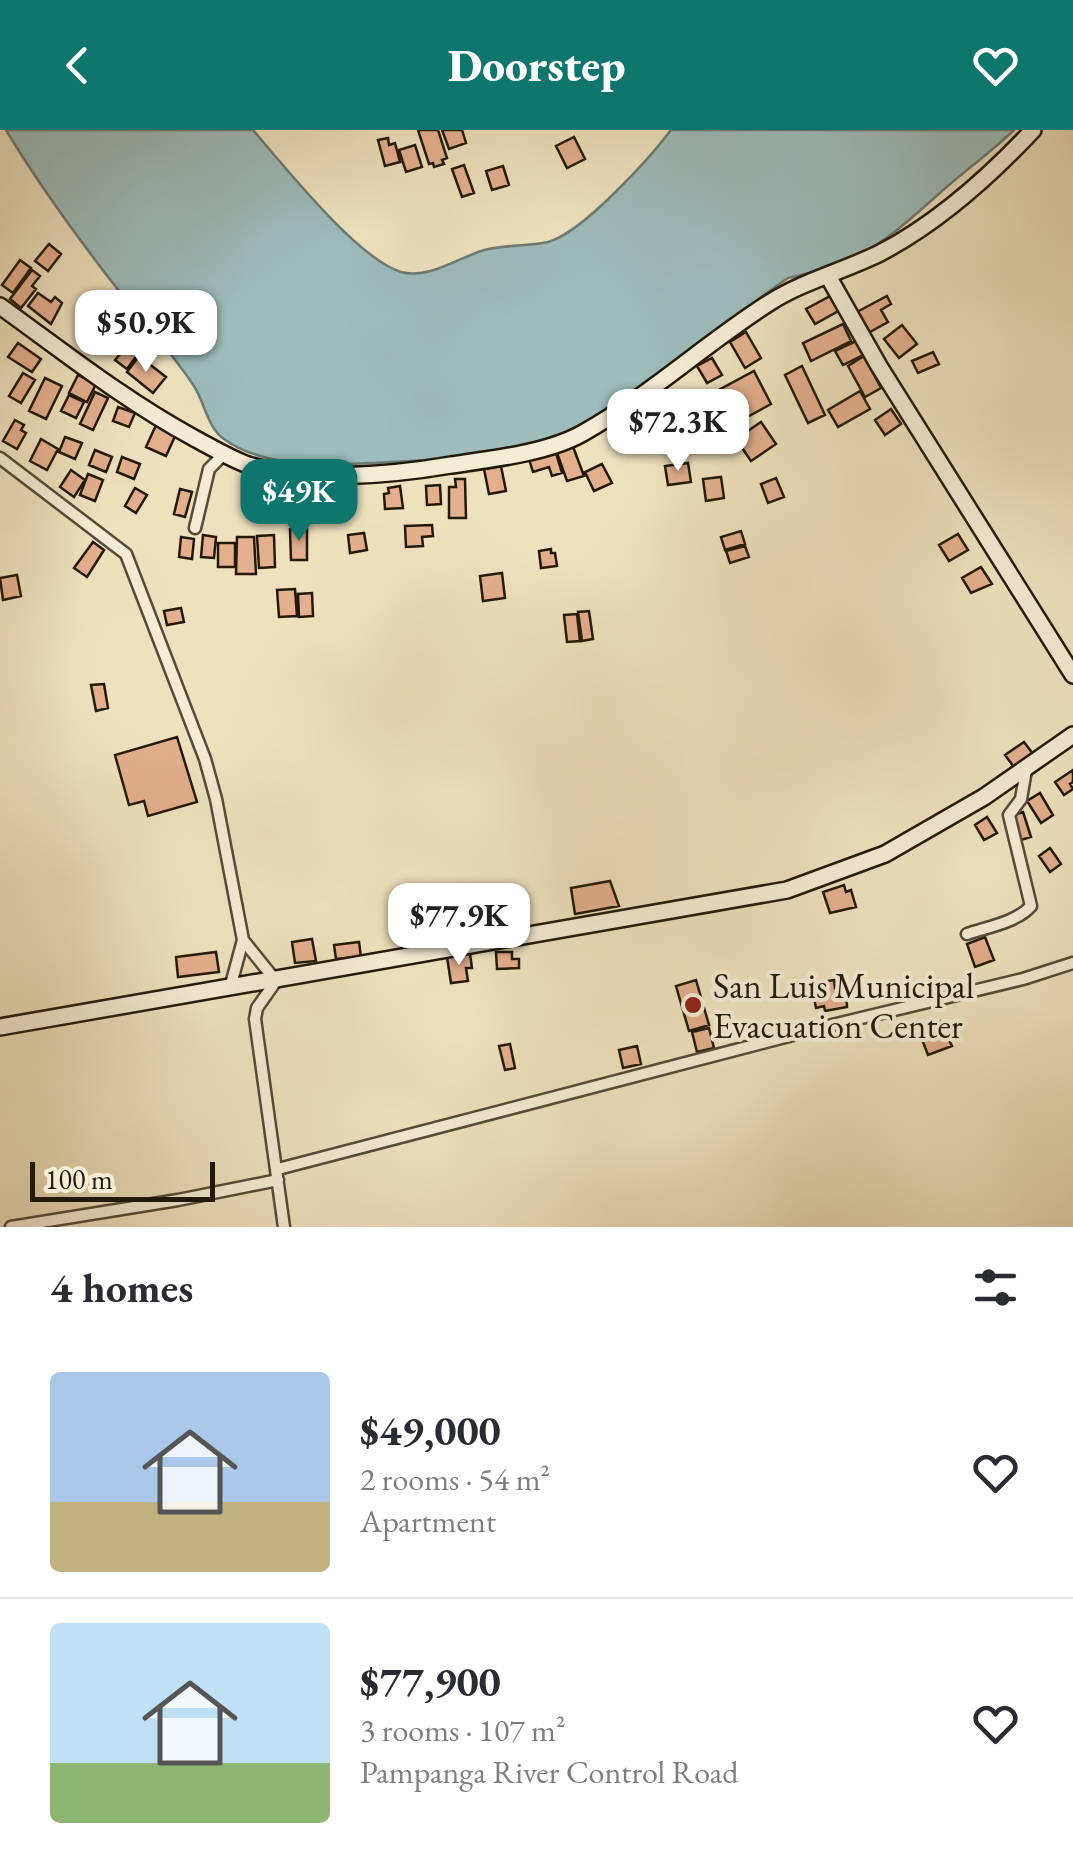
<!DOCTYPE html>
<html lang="en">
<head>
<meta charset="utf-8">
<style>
  :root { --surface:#fff; --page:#f7f7f7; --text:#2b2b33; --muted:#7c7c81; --line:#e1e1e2; --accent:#0f766e }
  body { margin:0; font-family:"EB Garamond",serif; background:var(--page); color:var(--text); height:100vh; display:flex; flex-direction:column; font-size:38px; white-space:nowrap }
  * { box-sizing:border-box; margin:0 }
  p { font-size:32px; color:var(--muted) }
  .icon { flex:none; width:55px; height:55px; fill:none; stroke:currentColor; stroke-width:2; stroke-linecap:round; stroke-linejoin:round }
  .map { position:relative; height:1097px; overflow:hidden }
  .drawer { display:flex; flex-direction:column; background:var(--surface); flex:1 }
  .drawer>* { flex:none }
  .scale { position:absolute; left:30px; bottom:25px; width:185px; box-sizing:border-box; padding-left:10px; border:5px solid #22190b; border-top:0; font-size:28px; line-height:35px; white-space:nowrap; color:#22190b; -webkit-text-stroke:8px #f4ecd5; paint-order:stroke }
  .price { position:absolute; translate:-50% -85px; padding:0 22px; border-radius:20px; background:#fff; color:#222; font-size:32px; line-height:65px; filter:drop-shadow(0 2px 5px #0008) }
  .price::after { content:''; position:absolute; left:50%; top:60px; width:30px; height:22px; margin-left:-15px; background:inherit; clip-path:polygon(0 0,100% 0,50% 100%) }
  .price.current { background:var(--accent); color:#fff }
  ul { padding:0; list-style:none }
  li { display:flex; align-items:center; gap:30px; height:250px; padding:0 50px }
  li+li { border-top:2px solid var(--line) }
  li span { display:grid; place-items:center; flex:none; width:280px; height:200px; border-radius:10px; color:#555 }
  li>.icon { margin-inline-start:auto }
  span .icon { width:120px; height:120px; fill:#fffc; stroke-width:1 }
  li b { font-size:42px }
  h2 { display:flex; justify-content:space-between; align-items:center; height:120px; padding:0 50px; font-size:42px }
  header { display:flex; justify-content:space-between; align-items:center; height:130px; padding:0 50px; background:var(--accent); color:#fff; font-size:45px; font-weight:800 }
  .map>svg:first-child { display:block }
  .water { fill:#9dbcbb; stroke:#6c7b75; stroke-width:2.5 }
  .building { fill:#e4af8d; stroke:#22190b; stroke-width:2.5 }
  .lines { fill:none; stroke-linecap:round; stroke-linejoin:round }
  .street-casing { stroke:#554b38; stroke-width:15 }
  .secondary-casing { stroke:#22190b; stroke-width:20 }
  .street { stroke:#f4ecd5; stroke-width:10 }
  .secondary { stroke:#f4ecd5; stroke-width:15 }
  .poi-dot { fill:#8f2418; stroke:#f4ecd5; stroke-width:4 }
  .labels { text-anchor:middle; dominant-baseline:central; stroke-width:8; stroke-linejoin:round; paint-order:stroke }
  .poi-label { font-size:35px; fill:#22190b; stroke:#f4ecd5; text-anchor:start }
</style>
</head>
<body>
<header><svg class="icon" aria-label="back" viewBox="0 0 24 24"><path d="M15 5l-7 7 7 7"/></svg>Doorstep<svg class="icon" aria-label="heart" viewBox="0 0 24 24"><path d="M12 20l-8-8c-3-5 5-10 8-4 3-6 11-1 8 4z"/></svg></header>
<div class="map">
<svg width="1073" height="1097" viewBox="0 0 1073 1097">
  <rect width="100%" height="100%" fill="#eee2be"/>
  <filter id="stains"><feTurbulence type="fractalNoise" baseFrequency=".002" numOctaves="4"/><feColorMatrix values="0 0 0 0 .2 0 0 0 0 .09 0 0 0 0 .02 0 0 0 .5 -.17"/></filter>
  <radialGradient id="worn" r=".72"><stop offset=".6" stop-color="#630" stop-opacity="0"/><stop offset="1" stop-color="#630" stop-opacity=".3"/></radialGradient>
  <!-- water -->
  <path class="water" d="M 6,0 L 253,0 C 284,36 358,129 401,142 C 428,149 455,130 481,121 C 503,114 526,117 548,112 C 582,103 649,29 671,0 L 1014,0 C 991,22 966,40 942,61 C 886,111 863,133 788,148 C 710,200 634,282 543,311 C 486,329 429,330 370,333 C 325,336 262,337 224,309 C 207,297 205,273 194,256 C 168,217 134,181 105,143 C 70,97 36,50 6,0 Z"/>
  <!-- building -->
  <path class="building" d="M 418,0 L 438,0 L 447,28 L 442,30 L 444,34 L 434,37 L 433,33 L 429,34 Z
    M 442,0 L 462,0 L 466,13 L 449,19 Z
    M 574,7 L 585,29 L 567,38 L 556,16 Z
    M 388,8 L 389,15 L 395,13 L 400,32 L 385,36 L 378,10 Z
    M 415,15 L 422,37 L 406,42 L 399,20 Z
    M 464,35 L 474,63 L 462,67 L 452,39 Z
    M 503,36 L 509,55 L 492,60 L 486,41 Z
    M 49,114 L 61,124 L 48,141 L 35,131 Z
    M 20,130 L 31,138 L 13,163 L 2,155 Z
    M 32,140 L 40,146 L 32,156 L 36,159 L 21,178 L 10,169 Z
    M 38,163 L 51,172 L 55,167 L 62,173 L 51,194 L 28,176 Z
    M 834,164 L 842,179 L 815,194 L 806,179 Z
    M 887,166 L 891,174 L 881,180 L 888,192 L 868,203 L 857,182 Z
    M 93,191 L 107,202 L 97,215 L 83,204 Z
    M 843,194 L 851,211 L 811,231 L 803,213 Z
    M 902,195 L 917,214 L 899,228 L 884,209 Z
    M 746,202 L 761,228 L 745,238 L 730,212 Z
    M 856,211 L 863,225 L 843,235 L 835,221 Z
    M 18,213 L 41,229 L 32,242 L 8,227 Z
    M 127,216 L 138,224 L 127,239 L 115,230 Z
    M 933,222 L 939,234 L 918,243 L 912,231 Z
    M 139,226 L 166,247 L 153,263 L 127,242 Z
    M 864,226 L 881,258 L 865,267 L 848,236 Z
    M 712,228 L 722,245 L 707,253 L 697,236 Z
    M 802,236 L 825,285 L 808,293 L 785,245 Z
    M 754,241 L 771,274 L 720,302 L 702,269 Z
    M 23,243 L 35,250 L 21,273 L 9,266 Z
    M 78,245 L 96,254 L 87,272 L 69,263 Z
    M 45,248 L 62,256 L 46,289 L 29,281 Z
    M 860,261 L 870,279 L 838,297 L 828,280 Z
    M 95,262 L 108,268 L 93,300 L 80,294 Z
    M 69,265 L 84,272 L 76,288 L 61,281 Z
    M 118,277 L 135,283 L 129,297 L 113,291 Z
    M 891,279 L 901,294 L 885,305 L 875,290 Z
    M 15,290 L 24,295 L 21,300 L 26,303 L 17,319 L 3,311 Z
    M 761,292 L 776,314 L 751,331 L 736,309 Z
    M 649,294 L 656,306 L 637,317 L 630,304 Z
    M 683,294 L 687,312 L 670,317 L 665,299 Z
    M 156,295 L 176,304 L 166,326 L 146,317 Z
    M 65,307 L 82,313 L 75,329 L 59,322 Z
    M 41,309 L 58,319 L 47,340 L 30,331 Z
    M 572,314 L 584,346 L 567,351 L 556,320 Z
    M 95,320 L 112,327 L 106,342 L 89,335 Z
    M 555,320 L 562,343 L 552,346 L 549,337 L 533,342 L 529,329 Z
    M 122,327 L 140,334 L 134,349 L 117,342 Z
    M 688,333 L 691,352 L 668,355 L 665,336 Z
    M 602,334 L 612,353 L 594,361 L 585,342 Z
    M 501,336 L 506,361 L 489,364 L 484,339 Z
    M 71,340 L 85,350 L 74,367 L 60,357 Z
    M 88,344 L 103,350 L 95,371 L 80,365 Z
    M 721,347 L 724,368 L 706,371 L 703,349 Z
    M 776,348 L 784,367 L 768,373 L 761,354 Z
    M 455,349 L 465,349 L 466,388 L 449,388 L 449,357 L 456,357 Z
    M 313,354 L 314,377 L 296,377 L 296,355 Z
    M 440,355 L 441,374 L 427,375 L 426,356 Z
    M 400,356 L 403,378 L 385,379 L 384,364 L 389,363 L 388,358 Z
    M 135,358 L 147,365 L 136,383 L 125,376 Z
    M 180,359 L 192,362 L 185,387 L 174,384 Z
    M 335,360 L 350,360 L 352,378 L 337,380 Z
    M 432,395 L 433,406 L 422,407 L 423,416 L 406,417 L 405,396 Z
    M 290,399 L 307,399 L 307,430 L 291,430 Z
    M 741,401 L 745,414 L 725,420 L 721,407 Z
    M 364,403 L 367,420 L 350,423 L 348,405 Z
    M 958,404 L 968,420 L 949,431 L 939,415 Z
    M 203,405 L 216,407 L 214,428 L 201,427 Z
    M 274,405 L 275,437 L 259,438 L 257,406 Z
    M 181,407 L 194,409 L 192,429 L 179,427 Z
    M 237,407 L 254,407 L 256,444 L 236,444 Z
    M 93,412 L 104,420 L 87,447 L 74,438 Z
    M 218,413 L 235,413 L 235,437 L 218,437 Z
    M 745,416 L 749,427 L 730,433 L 726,421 Z
    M 551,419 L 551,423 L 555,423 L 557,436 L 541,438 L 539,421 Z
    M 981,437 L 992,454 L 971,463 L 962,448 Z
    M 502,443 L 505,468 L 483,471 L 480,446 Z
    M 17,445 L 21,466 L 3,470 L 0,448 Z
    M 295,459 L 297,486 L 279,487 L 277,460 Z
    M 312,463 L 313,486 L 299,487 L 298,464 Z
    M 181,478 L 184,492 L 167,495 L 164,481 Z
    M 589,481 L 593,509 L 582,511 L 578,482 Z
    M 577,484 L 580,511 L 567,512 L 564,485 Z
    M 104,554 L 108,578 L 96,581 L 91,555 Z
    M 177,607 L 197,672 L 148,686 L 144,671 L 129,675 L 115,625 Z
    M 1024,612 L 1033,624 L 1014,637 L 1005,625 Z
    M 1073,640 L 1073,652 L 1070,654 L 1073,659 L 1064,665 L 1055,652 Z
    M 1040,663 L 1053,685 L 1041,693 L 1027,671 Z
    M 1023,682 L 1031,707 L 1021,710 L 1013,685 Z
    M 987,687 L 997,703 L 984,710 L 975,695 Z
    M 1050,718 L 1061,734 L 1050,742 L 1039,726 Z
    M 610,751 L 619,776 L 575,784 L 571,758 Z
    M 844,755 L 846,762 L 851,760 L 856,777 L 830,783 L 823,762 Z
    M 427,798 L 428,811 L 424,811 L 424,817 L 403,819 L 401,801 Z
    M 985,807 L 994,830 L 975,837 L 967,814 Z
    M 312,809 L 316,831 L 295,833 L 292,812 Z
    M 359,812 L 361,827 L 336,829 L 334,815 Z
    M 216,822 L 219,842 L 178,847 L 176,827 Z
    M 496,822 L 512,822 L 512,829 L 519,829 L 519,838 L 497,839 Z
    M 470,824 L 472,838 L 466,838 L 468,851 L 451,853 L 447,827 Z
    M 696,850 L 709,895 L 689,901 L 676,856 Z
    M 834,850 L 835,858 L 846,856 L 847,877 L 825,881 L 824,876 L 816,878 L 811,854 Z
    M 940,891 L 952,916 L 928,925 L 918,899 Z
    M 709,898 L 714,918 L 697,922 L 692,902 Z
    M 510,914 L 515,938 L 505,940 L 499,916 Z
    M 637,916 L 641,934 L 623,938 L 619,920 Z"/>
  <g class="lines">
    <!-- street casing -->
    <g class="street-casing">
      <path id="street" d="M 0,328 L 126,424 L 205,629 L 216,669 L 243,810 L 230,858
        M 195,398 L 209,339 L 224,324
        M 967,804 C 988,797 1017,792 1031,776 L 1009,685 L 1021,669 L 1026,640
        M 243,810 L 276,851 L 257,878 L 255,889 L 284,1097
        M 278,1039 L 824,897 L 1023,849 L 1073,833
        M 11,1097 L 178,1070 L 278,1050"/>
    </g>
    <!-- secondary casing -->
    <g class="secondary-casing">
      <path id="secondary" d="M 828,146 L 879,236 L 1073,545
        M 0,176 C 64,222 124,270 194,308 C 211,317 229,328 248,335 C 306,353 392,345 451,335 C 492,329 548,323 583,303 C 649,266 706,213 769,173 C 803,151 844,141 880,123 C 938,93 988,48 1033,0
        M 0,897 L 787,760 L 885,724 L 984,667 L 1073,605"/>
    </g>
    <!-- street -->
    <use href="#street" class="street"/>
    <!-- secondary -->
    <use href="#secondary" class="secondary"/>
  </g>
  <!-- markers -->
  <circle class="poi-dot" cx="693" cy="875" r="10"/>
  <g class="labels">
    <!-- poi labels -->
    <g class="poi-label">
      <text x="713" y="855">San Luis Municipal<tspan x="713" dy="40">Evacuation Center</tspan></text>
    </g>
  </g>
  <rect width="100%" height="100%" filter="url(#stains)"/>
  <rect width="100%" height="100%" fill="url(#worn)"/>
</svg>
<div class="scale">100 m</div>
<b class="price" style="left:146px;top:245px">$50.9K</b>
<b class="price" style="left:678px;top:344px">$72.3K</b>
<b class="price current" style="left:299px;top:414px">$49K</b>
<b class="price" style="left:459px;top:838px">$77.9K</b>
</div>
<section class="drawer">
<h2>4 homes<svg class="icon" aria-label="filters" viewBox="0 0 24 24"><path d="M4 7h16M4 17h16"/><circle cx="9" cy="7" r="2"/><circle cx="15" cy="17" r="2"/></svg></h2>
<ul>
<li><span style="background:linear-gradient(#a9c7e8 65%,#c2b280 0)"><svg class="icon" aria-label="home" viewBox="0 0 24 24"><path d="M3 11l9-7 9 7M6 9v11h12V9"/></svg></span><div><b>$49,000</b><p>2 rooms · 54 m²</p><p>Apartment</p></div><svg class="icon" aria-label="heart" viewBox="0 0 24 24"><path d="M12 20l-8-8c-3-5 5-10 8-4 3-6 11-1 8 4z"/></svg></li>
<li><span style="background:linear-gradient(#bfe0f5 70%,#8fb573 0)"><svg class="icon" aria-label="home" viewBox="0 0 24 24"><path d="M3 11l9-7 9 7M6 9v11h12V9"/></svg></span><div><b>$77,900</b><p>3 rooms · 107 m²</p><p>Pampanga River Control Road</p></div><svg class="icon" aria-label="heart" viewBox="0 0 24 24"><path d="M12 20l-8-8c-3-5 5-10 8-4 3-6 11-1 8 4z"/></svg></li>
</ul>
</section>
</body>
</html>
